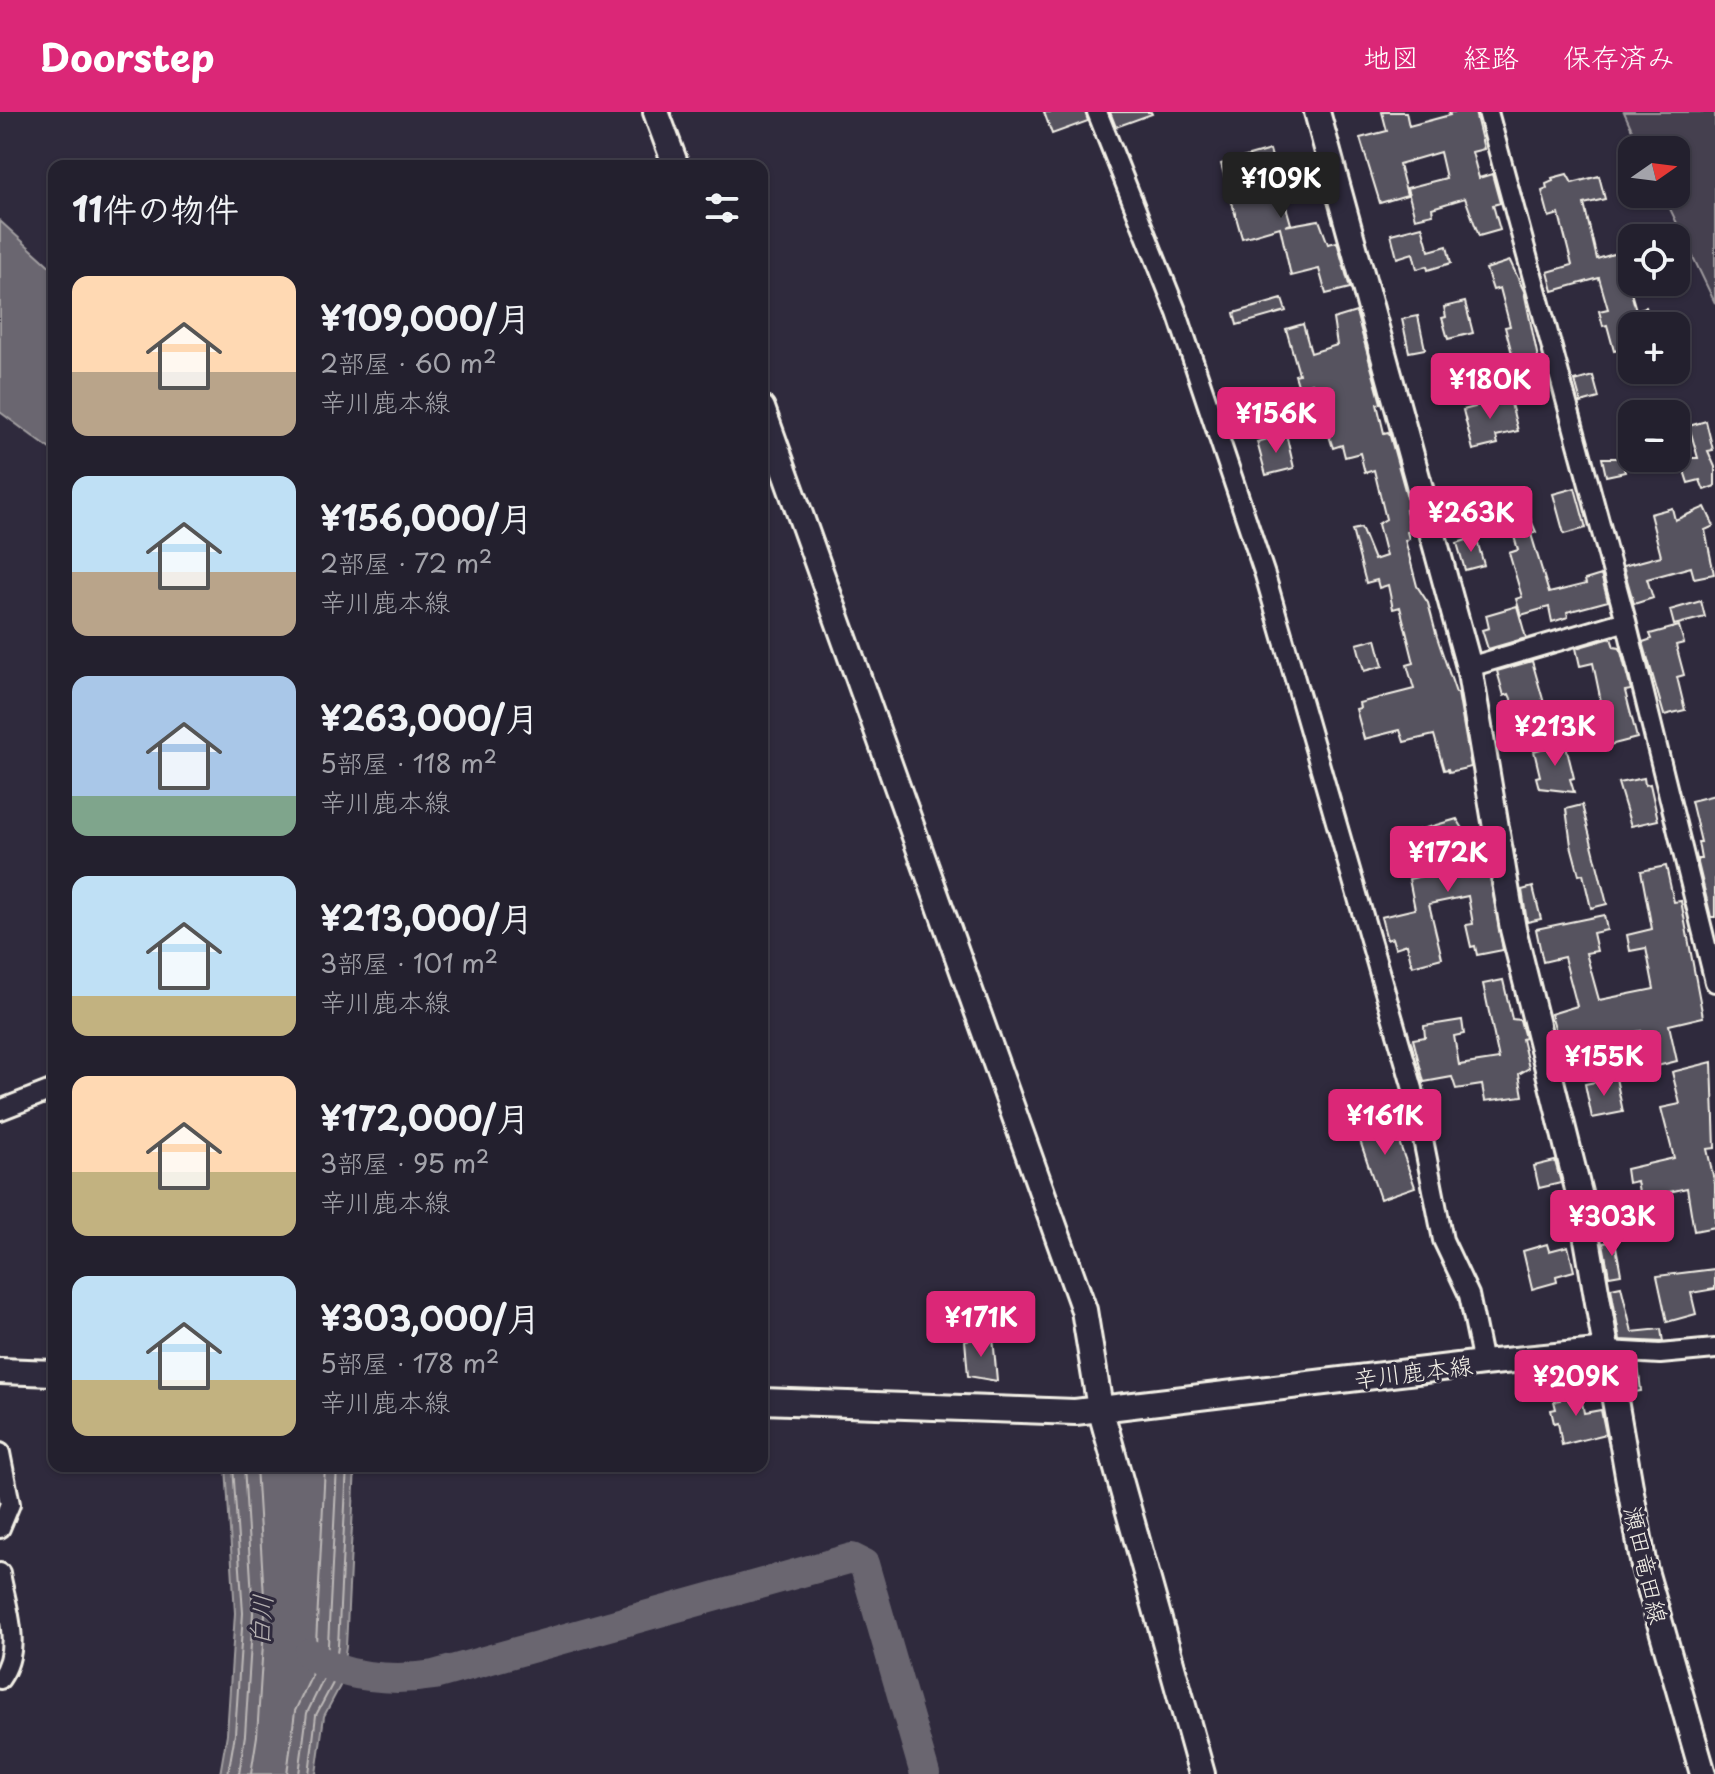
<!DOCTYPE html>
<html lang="ja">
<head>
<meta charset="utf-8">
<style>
  :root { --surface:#23202e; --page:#2f2d3a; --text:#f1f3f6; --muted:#a3a3aa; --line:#403e4a; --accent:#db2777 }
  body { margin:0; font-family:"Playpen Sans","Klee One",sans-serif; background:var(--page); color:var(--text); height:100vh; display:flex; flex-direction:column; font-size:30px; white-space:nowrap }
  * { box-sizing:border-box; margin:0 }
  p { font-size:26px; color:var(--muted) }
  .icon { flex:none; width:44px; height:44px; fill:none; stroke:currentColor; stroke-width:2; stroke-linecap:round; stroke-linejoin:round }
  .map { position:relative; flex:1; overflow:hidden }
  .side { position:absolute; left:48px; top:48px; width:720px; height:1312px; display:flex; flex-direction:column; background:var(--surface); border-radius:16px; box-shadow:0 2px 6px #0004,0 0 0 2px var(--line) }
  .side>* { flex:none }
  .needle { width:52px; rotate:76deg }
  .buttons { position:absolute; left:1618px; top:24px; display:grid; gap:16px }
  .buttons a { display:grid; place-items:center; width:72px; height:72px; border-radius:16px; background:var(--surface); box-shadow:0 2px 6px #0004,0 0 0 2px var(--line); font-size:40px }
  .price { position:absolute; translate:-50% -68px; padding:0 18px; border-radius:8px; background:var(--accent); color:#fff; font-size:26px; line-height:52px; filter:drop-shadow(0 2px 4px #0008) }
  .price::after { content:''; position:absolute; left:50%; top:48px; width:24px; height:18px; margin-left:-12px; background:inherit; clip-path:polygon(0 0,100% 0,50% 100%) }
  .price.current { background:#222; color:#fff }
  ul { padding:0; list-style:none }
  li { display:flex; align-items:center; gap:24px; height:200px; padding:0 24px }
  li span { display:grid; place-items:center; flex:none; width:224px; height:160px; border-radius:16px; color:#555 }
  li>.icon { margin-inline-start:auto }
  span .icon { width:96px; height:96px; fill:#fffc; stroke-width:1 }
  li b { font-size:34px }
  h2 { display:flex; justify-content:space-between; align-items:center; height:96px; padding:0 24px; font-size:34px }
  header { display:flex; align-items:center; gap:48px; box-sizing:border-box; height:112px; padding:0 40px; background:var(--accent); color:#fff }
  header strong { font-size:38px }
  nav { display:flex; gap:44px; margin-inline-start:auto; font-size:28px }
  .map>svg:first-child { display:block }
  .green { fill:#454050; stroke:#9c989c; stroke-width:2 }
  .water { fill:#6a6670; stroke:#a19ea0; stroke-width:2 }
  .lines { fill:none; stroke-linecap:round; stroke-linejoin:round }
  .shore { stroke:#bdb9b8; stroke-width:2 }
  .river { stroke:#6a6670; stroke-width:30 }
  .building { fill:#56525f; stroke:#f4f1e8; stroke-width:2 }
  .street-casing { stroke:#f4f1e8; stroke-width:24 }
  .secondary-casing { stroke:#f4f1e8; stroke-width:30 }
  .street { stroke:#2f2a3d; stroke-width:18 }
  .secondary { stroke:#2f2a3d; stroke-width:24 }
  .labels { text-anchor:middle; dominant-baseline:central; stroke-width:6; stroke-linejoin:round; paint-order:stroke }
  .street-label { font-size:24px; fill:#f4f1e8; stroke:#2f2a3d }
  .water-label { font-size:26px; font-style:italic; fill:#b6b2b2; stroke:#2f2a3d }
</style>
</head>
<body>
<header>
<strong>Doorstep</strong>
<nav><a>地図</a><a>経路</a><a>保存済み</a></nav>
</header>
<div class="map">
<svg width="1715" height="1662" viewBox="0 0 1715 1662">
  <rect width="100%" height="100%" fill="#2f2a3d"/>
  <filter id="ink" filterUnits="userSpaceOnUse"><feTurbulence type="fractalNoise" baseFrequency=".0125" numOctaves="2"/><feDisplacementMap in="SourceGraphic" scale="16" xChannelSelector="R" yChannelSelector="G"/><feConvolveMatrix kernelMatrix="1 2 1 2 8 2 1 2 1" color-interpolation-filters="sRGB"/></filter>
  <g filter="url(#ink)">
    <!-- green -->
    <path class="green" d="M 1624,0 L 1715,0 L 1715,191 L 1663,82 L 1676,82 L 1676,38 L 1641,38 Z"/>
    <!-- water -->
    <path class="water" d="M 0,109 L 54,158 L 54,340 L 0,300 Z
      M 226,1354 L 355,1354 L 346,1535 L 340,1574 L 324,1604 L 316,1662 L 220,1662 L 227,1622 L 235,1501 Z"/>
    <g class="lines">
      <!-- shore -->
      <path class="shore" d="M 228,1662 L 235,1622 L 243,1501 L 233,1354
        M 239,1662 L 245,1623 L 253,1501 L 244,1354
        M 251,1662 L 257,1624 L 265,1501 L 256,1354
        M 287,1662 L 295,1599 L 311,1565 L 316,1532 L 325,1354
        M 299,1662 L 307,1601 L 323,1568 L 328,1533 L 337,1354
        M 309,1662 L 316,1603 L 333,1571 L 338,1534 L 347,1354"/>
      <!-- river -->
      <path class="river" d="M 309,1541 C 338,1567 397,1569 434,1563 L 852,1446 L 864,1452 L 925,1662"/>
    </g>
    <!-- building -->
    <path class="building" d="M 1044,0 L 1085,0 L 1088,9 L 1052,22 Z
      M 1110,0 L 1151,0 L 1152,2 L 1116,15 Z
      M 1382,0 L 1406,0 L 1409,14 L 1450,3 L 1449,0 L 1475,0 L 1484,37 L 1472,40 L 1479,66 L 1492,62 L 1500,91 L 1493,93 L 1500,118 L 1479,124 L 1465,86 L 1432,96 L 1433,102 L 1415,106 L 1407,76 L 1446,66 L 1440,40 L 1399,52 L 1407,83 L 1380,91 L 1360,26 L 1387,19 Z
      M 1270,38 L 1291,112 L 1285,114 L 1319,108 L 1328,132 L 1337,130 L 1350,176 L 1326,182 L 1319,157 L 1291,164 L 1280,115 L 1242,126 L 1221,52 Z
      M 1567,62 L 1572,71 L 1599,64 L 1605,87 L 1584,92 L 1597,147 L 1630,137 L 1632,161 L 1626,163 L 1636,198 L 1646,195 L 1651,212 L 1632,214 L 1632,235 L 1614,239 L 1607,213 L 1603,214 L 1599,199 L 1608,197 L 1599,166 L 1553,179 L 1548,160 L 1572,153 L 1559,102 L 1549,105 L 1542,79 L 1547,77 L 1546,72 L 1553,69 L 1552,66 Z
      M 1422,114 L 1429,139 L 1447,134 L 1451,151 L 1428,158 L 1427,154 L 1417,157 L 1413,141 L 1397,146 L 1391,122 Z
      M 1510,149 L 1524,179 L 1543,270 L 1521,276 L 1505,215 L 1510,214 L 1500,176 L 1493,178 L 1486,157 Z
      M 1282,187 L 1286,199 L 1237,213 L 1234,201 Z
      M 1465,190 L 1473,221 L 1448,227 L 1442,206 L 1446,205 L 1444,195 Z
      M 1356,200 L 1381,291 L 1377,292 L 1384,321 L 1388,320 L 1390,324 L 1410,396 L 1406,398 L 1411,419 L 1407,420 L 1409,427 L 1405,428 L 1417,474 L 1428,491 L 1437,525 L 1456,581 L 1458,581 L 1471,655 L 1449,660 L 1448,657 L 1444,658 L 1434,623 L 1404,630 L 1400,618 L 1364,627 L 1356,597 L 1360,596 L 1359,591 L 1414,577 L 1407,553 L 1414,551 L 1400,495 L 1393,497 L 1388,473 L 1379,476 L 1377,468 L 1366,471 L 1352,418 L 1361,416 L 1374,448 L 1386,444 L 1378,412 L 1386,407 L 1374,358 L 1365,361 L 1360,341 L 1345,345 L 1342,333 L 1333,336 L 1312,271 L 1299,276 L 1295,263 L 1299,262 L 1286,217 L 1303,212 L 1311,241 L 1337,233 L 1333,207 Z
      M 1418,204 L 1425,237 L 1409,240 L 1402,207 Z
      M 1593,264 L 1599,286 L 1581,291 L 1575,269 Z
      M 1508,280 L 1518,319 L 1496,324 L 1498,332 L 1473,338 L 1463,298 L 1475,295 L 1474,291 Z
      M 1706,309 L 1713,338 L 1708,339 L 1715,355 L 1715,374 L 1704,378 L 1700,368 L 1688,371 L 1680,346 L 1698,346 L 1689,314 Z
      M 1286,322 L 1294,356 L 1266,363 L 1257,330 Z
      M 1602,346 L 1621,346 L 1625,360 L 1606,364 Z
      M 1575,376 L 1586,416 L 1564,422 L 1553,382 Z
      M 1705,395 L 1714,414 L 1705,418 L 1714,462 L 1694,466 L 1691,455 L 1647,467 L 1653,486 L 1634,492 L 1623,454 L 1661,444 L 1650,402 L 1672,396 L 1675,408 Z
      M 1505,399 L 1510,414 L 1467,427 L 1463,412 Z
      M 1530,406 L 1536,420 L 1531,422 L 1549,481 L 1586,472 L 1585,468 L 1601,463 L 1608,489 L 1567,500 L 1568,505 L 1552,510 L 1549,495 L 1521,503 L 1516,487 L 1522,485 L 1509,441 L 1518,438 L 1511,414 Z
      M 1476,425 L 1484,453 L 1465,458 L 1457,431 Z
      M 1701,489 L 1705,505 L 1674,513 L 1670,498 Z
      M 1517,494 L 1526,526 L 1488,537 L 1482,518 L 1489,516 L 1486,503 Z
      M 1679,514 L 1684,531 L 1676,533 L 1684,563 L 1677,565 L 1685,598 L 1664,603 L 1643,530 L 1652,527 L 1650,522 Z
      M 1611,526 L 1614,535 L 1620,536 L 1631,578 L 1625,579 L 1637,626 L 1610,633 L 1593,551 L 1580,554 L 1576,536 Z
      M 1376,527 L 1383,554 L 1364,559 L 1357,532 Z
      M 1532,549 L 1548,605 L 1522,612 L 1509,582 L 1504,584 L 1497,559 Z
      M 1565,630 L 1574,666 L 1570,667 L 1574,680 L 1539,676 L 1536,665 L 1540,664 L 1534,639 Z
      M 1644,666 L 1645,673 L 1650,672 L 1658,708 L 1631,714 L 1618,671 Z
      M 1715,683 L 1715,805 L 1711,805 L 1697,747 L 1701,747 L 1698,730 L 1701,730 L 1691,689 Z
      M 1582,693 L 1607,792 L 1591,796 L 1583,762 L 1579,763 L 1571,733 L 1566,697 Z
      M 1457,707 L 1469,726 L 1483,726 L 1503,838 L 1477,843 L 1475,834 L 1471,835 L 1466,813 L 1473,812 L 1468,784 L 1429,792 L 1442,846 L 1412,854 L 1407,832 L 1395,836 L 1392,826 L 1387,828 L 1381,805 L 1415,797 L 1409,767 L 1431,762 L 1425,738 L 1421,739 L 1417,722 L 1420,722 L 1419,718 Z
      M 1666,754 L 1674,790 L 1681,789 L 1703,905 L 1669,913 L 1677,949 L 1653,955 L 1651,945 L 1648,946 L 1641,919 L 1616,924 L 1618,934 L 1603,937 L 1604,942 L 1584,947 L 1579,928 L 1560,933 L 1551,902 L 1577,894 L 1564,845 L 1543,850 L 1536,817 L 1604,803 L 1607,818 L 1593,821 L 1597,839 L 1586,841 L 1599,888 L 1654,877 L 1646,836 L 1630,839 L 1627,823 L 1652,817 L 1641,759 Z
      M 1533,775 L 1541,807 L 1527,810 L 1522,778 Z
      M 1503,868 L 1512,907 L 1520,908 L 1525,926 L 1522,927 L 1529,956 L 1519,962 L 1523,984 L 1485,989 L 1482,973 L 1456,977 L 1452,965 L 1424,970 L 1413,927 L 1425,925 L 1424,914 L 1462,908 L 1464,922 L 1454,924 L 1459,953 L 1499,947 L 1483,872 Z
      M 1712,950 L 1715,1036 L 1707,1037 L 1715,1072 L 1715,1115 L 1694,1119 L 1687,1076 L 1660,1082 L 1667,1116 L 1652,1119 L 1645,1084 L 1640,1085 L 1637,1069 L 1628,1071 L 1626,1057 L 1674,1046 L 1661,996 L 1680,992 L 1672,960 Z
      M 1616,966 L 1623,1000 L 1592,1006 L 1585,972 Z
      M 1389,1002 L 1415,1075 L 1380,1087 L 1355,1014 Z
      M 1555,1049 L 1561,1071 L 1539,1076 L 1534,1054 Z
      M 1615,1129 L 1621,1162 L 1609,1164 L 1603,1131 Z
      M 1547,1132 L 1549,1139 L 1568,1134 L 1574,1159 L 1556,1164 L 1557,1170 L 1532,1177 L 1523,1139 Z
      M 1715,1157 L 1715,1177 L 1691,1181 L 1696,1202 L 1667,1210 L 1657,1164 Z
      M 1621,1174 L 1632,1220 L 1661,1217 L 1663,1230 L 1620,1228 L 1611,1176 Z
      M 993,1225 L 997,1269 L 968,1264 L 965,1228 Z
      M 1625,1252 L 1638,1253 L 1641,1279 L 1629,1281 Z
      M 1579,1274 L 1584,1301 L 1601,1298 L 1606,1322 L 1562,1333 L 1558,1310 L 1554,1311 L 1551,1298 L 1556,1297 L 1554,1289 L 1560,1288 L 1558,1278 Z"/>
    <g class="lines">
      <!-- street casing -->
      <g class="street-casing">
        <path id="street" d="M 1097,0 L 1177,201 L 1265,463 L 1413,977 L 1443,1128 L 1469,1183 L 1483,1251
          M 1488,0 L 1626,509 L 1715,870
          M 1469,555 L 1626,509
          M 0,998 L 54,977
          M 1608,1239 L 1660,1242 L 1715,1237
          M 0,1341 L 10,1392 L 0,1416
          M 0,1461 C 6,1496 23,1535 0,1567"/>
      </g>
      <!-- secondary casing -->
      <g class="secondary-casing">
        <path id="secondary" d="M 656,0 L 676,54
          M 1317,0 L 1469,555 L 1513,817 L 1579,1081 L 1644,1455 L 1703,1662
          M 762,296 L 1084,1198 L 1100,1296 L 1202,1662
          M 0,1259 L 54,1261
          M 762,1289 L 1075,1300 L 1483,1251 L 1608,1239"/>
      </g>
      <!-- street -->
      <use href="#street" class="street"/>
      <!-- secondary -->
      <use href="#secondary" class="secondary"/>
    </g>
  </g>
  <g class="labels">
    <!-- street labels -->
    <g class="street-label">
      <text transform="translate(1413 1259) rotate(-7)">辛川鹿本線</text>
      <text transform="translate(1647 1453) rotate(77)">瀬田竜田線</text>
    </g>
    <!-- water labels -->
    <g class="water-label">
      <text transform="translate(260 1508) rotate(-86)">白川</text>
    </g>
  </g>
</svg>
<div class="buttons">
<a><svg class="needle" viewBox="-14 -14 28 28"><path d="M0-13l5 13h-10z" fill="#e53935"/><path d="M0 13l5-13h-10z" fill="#a3a3aa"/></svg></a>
<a><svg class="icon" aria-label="locate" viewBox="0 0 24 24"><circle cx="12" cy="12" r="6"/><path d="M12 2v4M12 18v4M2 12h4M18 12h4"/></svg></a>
<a>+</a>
<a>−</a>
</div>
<b class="price current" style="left:1281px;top:108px">¥109K</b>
<b class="price" style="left:1490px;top:309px">¥180K</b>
<b class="price" style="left:1276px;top:343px">¥156K</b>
<b class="price" style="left:1471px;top:442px">¥263K</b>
<b class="price" style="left:1555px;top:656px">¥213K</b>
<b class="price" style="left:1448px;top:782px">¥172K</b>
<b class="price" style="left:1604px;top:986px">¥155K</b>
<b class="price" style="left:1385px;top:1045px">¥161K</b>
<b class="price" style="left:1612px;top:1146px">¥303K</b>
<b class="price" style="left:981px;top:1247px">¥171K</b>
<b class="price" style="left:1576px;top:1306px">¥209K</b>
<section class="side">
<h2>11件の物件<svg class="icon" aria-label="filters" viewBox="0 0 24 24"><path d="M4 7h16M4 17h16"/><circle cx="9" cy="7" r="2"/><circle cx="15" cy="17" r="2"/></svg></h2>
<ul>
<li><span style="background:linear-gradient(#ffd9b3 60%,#b9a48a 0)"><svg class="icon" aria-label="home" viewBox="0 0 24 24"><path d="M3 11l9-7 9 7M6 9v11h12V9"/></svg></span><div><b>¥109,000/月</b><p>2部屋 · 60 m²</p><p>辛川鹿本線</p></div></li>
<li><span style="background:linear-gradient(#bfe0f5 60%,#b9a48a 0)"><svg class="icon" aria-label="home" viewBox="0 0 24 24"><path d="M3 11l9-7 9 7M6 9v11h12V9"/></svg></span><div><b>¥156,000/月</b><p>2部屋 · 72 m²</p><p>辛川鹿本線</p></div></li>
<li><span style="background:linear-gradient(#a9c7e8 75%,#7fa58c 0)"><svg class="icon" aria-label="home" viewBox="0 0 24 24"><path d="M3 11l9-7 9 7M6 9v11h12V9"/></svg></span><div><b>¥263,000/月</b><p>5部屋 · 118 m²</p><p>辛川鹿本線</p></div></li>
<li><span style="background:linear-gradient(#bfe0f5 75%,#c2b280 0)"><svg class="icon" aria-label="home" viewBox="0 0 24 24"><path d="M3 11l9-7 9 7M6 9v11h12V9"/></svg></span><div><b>¥213,000/月</b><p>3部屋 · 101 m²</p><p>辛川鹿本線</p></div></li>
<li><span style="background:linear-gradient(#ffd9b3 60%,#c2b280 0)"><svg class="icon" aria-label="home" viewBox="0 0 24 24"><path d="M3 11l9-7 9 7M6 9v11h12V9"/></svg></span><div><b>¥172,000/月</b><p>3部屋 · 95 m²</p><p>辛川鹿本線</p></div></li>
<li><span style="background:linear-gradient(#bfe0f5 65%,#c2b280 0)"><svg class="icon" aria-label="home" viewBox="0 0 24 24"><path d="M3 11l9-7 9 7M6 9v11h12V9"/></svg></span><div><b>¥303,000/月</b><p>5部屋 · 178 m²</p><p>辛川鹿本線</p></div></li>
</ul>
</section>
</div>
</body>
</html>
